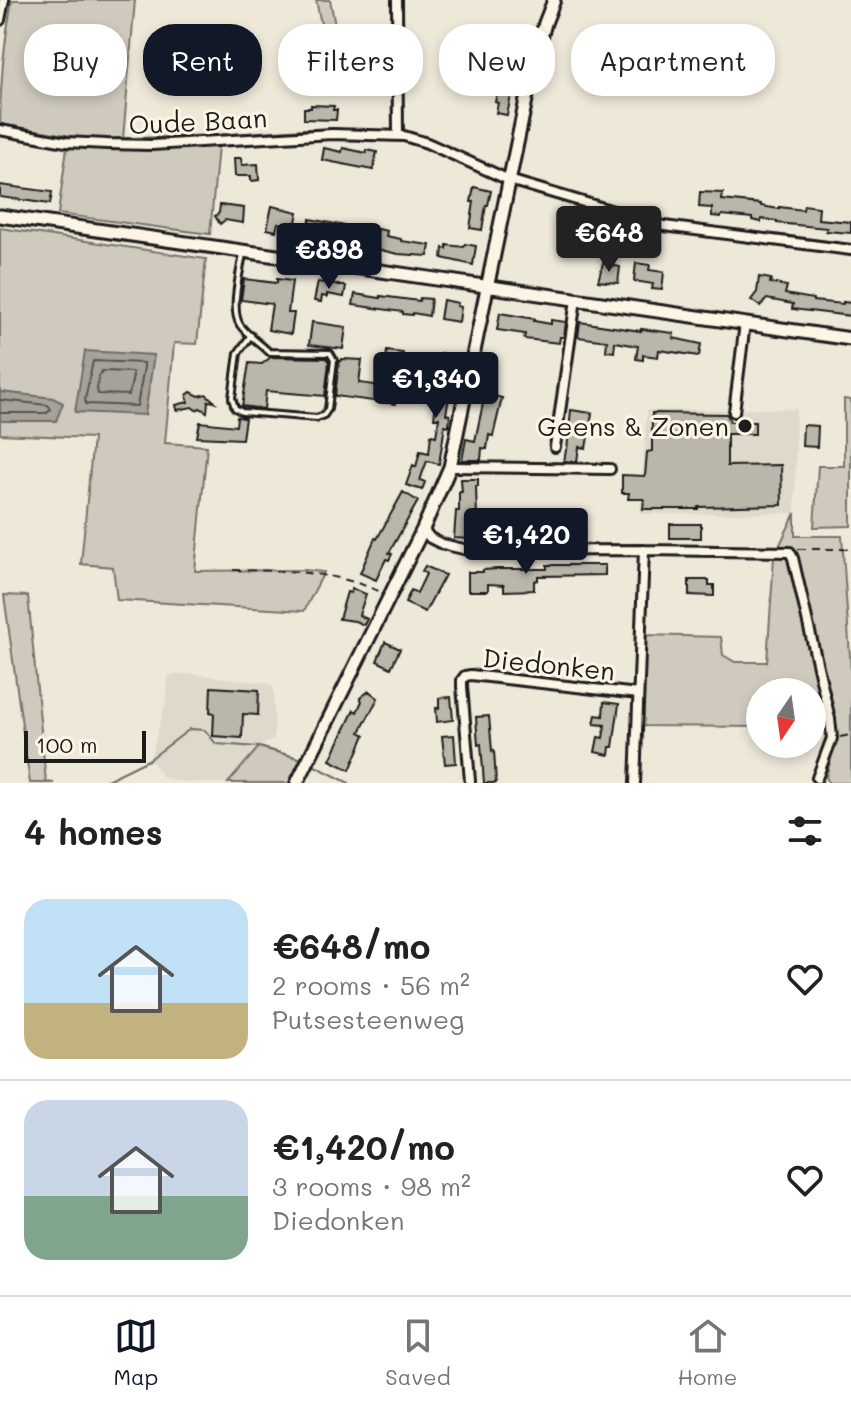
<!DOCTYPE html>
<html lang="en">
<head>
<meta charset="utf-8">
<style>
  :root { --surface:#fff; --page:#f6f6f6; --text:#222; --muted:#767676; --line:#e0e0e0; --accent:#111827 }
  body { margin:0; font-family:Mali,sans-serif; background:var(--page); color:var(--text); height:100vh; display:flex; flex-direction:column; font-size:30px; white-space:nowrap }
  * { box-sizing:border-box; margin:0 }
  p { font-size:26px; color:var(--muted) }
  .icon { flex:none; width:44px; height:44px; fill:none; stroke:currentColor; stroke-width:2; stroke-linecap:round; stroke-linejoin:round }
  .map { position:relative; height:783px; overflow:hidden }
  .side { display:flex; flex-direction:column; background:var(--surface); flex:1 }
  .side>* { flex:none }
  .hud { position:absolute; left:24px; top:24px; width:804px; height:72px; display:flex; gap:16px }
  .needle { width:52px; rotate:193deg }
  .tools { position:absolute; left:746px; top:678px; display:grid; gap:16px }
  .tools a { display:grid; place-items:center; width:80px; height:80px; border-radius:50%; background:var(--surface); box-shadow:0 4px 12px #0003; font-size:40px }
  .scale { position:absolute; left:24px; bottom:20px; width:122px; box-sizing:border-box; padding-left:8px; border:4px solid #1c1c1c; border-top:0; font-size:22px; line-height:28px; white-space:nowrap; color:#1c1c1c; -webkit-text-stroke:6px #fcf5e5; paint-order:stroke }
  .price { position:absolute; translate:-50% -68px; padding:0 18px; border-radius:8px; background:var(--accent); color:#fff; font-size:26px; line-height:52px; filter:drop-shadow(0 2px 4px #0008) }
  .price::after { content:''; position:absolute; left:50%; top:48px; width:24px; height:18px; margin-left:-12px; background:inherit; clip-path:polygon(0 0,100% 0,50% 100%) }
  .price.current { background:#222; color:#fff }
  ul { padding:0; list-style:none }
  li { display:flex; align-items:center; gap:24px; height:200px; padding:0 24px }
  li+li { border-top:2px solid var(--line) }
  li span { display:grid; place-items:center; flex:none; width:224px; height:160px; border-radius:24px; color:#555 }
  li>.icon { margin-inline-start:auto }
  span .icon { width:96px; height:96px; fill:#fffc; stroke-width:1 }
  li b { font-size:34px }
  h2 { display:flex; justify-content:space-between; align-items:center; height:96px; padding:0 24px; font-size:34px }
  .tag { padding:0 28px; border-radius:32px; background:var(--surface); box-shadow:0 4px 12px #0003; font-size:28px; line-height:72px }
  .tag.current { background:var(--accent); color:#fff }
  .tabs { display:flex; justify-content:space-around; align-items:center; height:112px; border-top:2px solid var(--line); background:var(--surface); font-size:22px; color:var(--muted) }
  .tabs a { display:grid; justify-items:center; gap:4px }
  .tabs .current { color:var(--accent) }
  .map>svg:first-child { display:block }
  .built { fill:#ded9cb }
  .green { fill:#cfcabd; stroke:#76736c; stroke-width:2 }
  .water { fill:#a7a299; stroke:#6f6c67; stroke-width:2 }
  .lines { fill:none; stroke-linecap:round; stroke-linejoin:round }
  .shore { stroke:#54524e; stroke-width:2 }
  .stream { stroke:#6f6c67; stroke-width:2 }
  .building { fill:#bab6aa; stroke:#1c1c1c; stroke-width:2 }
  .lane-casing { stroke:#1c1c1c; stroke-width:10 }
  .street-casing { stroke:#1c1c1c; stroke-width:14 }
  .secondary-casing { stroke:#1c1c1c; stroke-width:17 }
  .path { stroke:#1c1c1c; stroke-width:2; stroke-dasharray:8 6; stroke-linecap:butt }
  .lane { stroke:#fcf5e5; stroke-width:4 }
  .street { stroke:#fcf5e5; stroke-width:8 }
  .secondary { stroke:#fcf5e5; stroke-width:11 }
  .poi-dot { fill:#1c1c1c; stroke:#fcf5e5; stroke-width:3 }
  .labels { text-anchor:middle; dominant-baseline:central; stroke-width:6; stroke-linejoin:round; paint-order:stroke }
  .street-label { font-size:26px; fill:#1c1c1c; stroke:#fcf5e5 }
  .poi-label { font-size:26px; fill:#1c1c1c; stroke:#fcf5e5; text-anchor:end }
</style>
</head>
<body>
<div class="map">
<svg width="851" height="783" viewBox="0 0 851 783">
  <rect width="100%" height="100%" fill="#eee8d9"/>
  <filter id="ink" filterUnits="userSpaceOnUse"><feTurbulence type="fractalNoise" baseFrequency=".0125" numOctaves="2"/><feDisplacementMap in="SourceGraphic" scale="16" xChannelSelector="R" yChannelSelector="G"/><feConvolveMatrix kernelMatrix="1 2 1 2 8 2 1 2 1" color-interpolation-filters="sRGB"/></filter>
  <g filter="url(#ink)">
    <!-- built -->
    <path class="built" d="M 796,409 L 795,513 L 640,514 L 647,410 Z
      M 193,674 L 267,683 L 274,688 L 274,739 L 259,747 L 228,783 L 183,782 L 162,777 L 150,759 L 166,701 L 169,675 Z"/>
    <!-- green -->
    <path class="green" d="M 12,0 L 135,0 L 123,139 L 75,140 L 0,126 C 0,83 4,42 12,0 Z
      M 316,0 L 330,0 L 336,30 L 392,26 L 393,73 L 357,72 L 356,44 L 325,43 Z
      M 218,146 L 210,234 L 58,214 L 67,147 Z
      M 0,228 L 206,259 L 197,344 L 174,343 L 165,443 L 207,446 L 195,571 L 304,570 L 324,572 L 304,611 L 117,600 L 113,567 L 81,564 L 93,438 L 0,434 L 0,421 L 56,421 L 53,398 L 0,392 Z
      M 844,399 L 851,400 L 851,526 L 814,527 L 818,466 L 844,466 Z
      M 795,513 L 795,536 L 842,536 L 851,672 L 851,783 L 829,783 L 826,777 L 837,736 L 819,728 L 812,728 L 812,692 L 760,692 L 760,727 L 640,726 L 644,635 L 721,637 L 723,655 L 735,662 L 767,662 L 774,557 Z
      M 4,595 L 28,596 L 46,782 L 54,783 L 30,783 Z
      M 259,747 L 302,759 L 290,783 L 228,783 Z"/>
    <!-- water -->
    <path class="water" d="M 85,351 L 154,355 L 145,415 L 75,412 Z
      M 0,392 L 53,398 L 63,403 L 56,421 L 0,421 Z"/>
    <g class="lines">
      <!-- shore -->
      <path class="shore" d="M 93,361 L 144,363 L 144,367 L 137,406 L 86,404 L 85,400 Z
        M 102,371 L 132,372 L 133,376 L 129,395 L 98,394 C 96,389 98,375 102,371 Z
        M 0,400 L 48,405 L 51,409 L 47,413 L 0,413"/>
      <!-- stream -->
      <path class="stream" d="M 0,124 L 77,137 L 103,139 L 218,135 L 304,129 L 393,131
        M 406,132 L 451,148 L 485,165
        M 658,220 L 851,244
        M 315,766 L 349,783
        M 101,783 L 150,759 L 190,729 L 205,730 L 216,744 L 259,747 L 302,759"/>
    </g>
    <!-- building -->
    <path class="building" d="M 498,88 L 512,91 L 507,115 L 496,113 L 498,103 L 495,102 Z
      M 311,105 L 334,106 L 333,110 L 337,110 L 336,120 L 304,119 L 304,108 L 311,108 Z
      M 324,148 L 342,152 L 343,148 L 366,153 L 366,150 L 377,152 L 373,170 L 322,160 Z
      M 234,158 L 241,158 L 242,165 L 258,164 L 259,180 L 251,181 L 251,176 L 235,176 Z
      M 0,185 L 52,192 L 50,204 L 0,197 Z
      M 474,187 L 491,191 L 488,205 L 486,205 L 482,230 L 470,228 L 474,202 L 471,202 Z
      M 700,192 L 723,193 L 722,200 L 761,204 L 761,206 L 779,209 L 779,207 L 803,210 L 804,205 L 819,207 L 818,219 L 851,222 L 851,233 L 826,231 L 827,228 L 777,223 L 777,221 L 762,219 L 761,222 L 752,220 L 752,218 L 722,215 L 721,217 L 712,216 L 712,208 L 699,207 Z
      M 220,205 L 244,208 L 243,223 L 225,220 L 220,224 L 215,216 L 219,213 Z
      M 272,206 L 298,212 L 295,227 L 278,223 L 276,231 L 267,229 Z
      M 310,219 L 345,226 L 343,233 L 376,238 L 378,229 L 387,231 L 386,236 L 401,239 L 401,241 L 430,245 L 428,256 L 398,254 L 367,247 L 366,249 L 307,237 Z
      M 465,244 L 476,246 L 473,265 L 442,258 L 443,248 L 447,249 L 447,245 L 464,247 Z
      M 603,263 L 620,267 L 618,283 L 598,281 Z
      M 636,263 L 650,265 L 649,270 L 664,272 L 662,290 L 652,289 L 653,284 L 634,281 Z
      M 759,277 L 771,279 L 770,283 L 787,286 L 785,294 L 813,299 L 813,301 L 843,304 L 843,302 L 851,303 L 851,316 L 792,309 L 793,304 L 767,299 L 760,306 L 751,300 L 757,292 Z
      M 244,279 L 277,283 L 277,279 L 292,281 L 288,313 L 294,313 L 291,334 L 268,330 L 272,304 L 241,300 Z
      M 318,282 L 346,286 L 344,297 L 327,294 L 327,297 L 322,296 L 321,302 L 314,301 Z
      M 355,294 L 380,298 L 380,296 L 419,301 L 420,298 L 431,299 L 429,316 L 413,313 L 412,315 L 403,314 L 403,312 L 353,305 Z
      M 443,300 L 458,303 L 457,306 L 461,307 L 459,322 L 440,319 Z
      M 500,313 L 535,319 L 534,321 L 551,324 L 551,320 L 566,322 L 564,337 L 560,337 L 559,343 L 542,341 L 524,339 L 525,334 L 497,330 Z
      M 312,322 L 346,327 L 343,349 L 309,345 Z
      M 580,322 L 641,331 L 641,329 L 674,333 L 673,338 L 701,344 L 699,356 L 659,350 L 658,357 L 643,355 L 643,360 L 636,359 L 638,346 L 615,342 L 614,352 L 606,351 L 607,341 L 578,337 Z
      M 387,351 L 403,353 L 395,404 L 335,396 L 339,362 L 342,359 L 362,360 L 359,383 L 382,386 Z
      M 441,353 L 459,357 L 456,370 L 454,369 L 446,414 L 450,415 L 449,426 L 445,425 L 439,464 L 427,461 L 420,480 L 425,482 L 422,490 L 406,485 L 413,465 L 416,467 L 420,451 L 429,453 L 431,435 L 436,436 L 439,418 L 434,418 L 436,403 L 427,401 L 429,390 L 438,392 L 443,367 L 439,366 Z
      M 271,357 L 326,358 L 329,362 L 325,396 L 266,391 L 264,409 L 242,406 L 249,363 L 262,364 Z
      M 191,392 L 199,396 L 206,394 L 215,402 L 208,401 L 207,412 L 200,408 L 196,410 L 192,407 L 177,410 L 176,405 L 188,402 L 187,395 Z
      M 485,394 L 502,398 L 493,436 L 489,435 L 487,449 L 482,448 L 481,460 L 462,460 L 466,439 L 475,441 Z
      M 571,410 L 592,413 L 590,426 L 586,448 L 579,447 L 577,462 L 564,461 L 566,450 L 567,450 Z
      M 652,413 L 727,414 L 730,422 L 755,422 L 755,434 L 727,434 L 727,466 L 781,465 L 782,505 L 698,507 L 698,509 L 643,509 L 644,499 L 628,499 L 629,493 L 622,493 L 622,475 L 645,476 L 647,452 L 652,451 Z
      M 237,417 L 245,418 L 242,439 L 197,437 L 200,422 L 236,426 Z
      M 803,425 L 818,426 L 817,447 L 802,446 Z
      M 461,479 L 478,479 L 478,486 L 476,486 L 477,518 L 474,518 L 473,530 L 470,530 L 469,539 L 454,538 L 456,511 L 459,511 L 459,492 L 462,492 Z
      M 403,492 L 418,501 L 389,553 L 392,554 L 389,560 L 386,559 L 376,580 L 360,573 L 375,538 L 377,539 Z
      M 533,515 L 548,515 L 548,524 L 571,524 L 571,536 L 490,537 L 490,524 L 510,523 L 510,519 L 533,519 Z
      M 670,524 L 701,524 L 701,538 L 670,538 Z
      M 547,565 L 605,565 L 605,575 L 538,576 L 538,580 L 534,581 L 534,590 L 504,591 L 504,585 L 488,584 L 488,591 L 468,591 L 468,572 L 483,572 L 483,570 L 497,569 L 547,569 Z
      M 425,566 L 445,575 L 425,612 L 405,603 L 411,590 L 417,593 L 426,574 L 422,571 Z
      M 689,580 L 709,580 L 709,585 L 714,585 L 714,596 L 689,595 Z
      M 352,589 L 366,594 L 359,615 L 367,619 L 364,625 L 355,621 L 339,619 L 347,592 L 351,593 Z
      M 385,642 L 400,649 L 391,668 L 377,661 Z
      M 211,687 L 259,690 L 258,715 L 243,714 L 242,738 L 213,736 L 214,713 L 210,712 Z
      M 369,691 L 378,698 L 360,732 L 365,735 L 350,770 L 330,760 L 354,710 L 357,712 L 362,701 L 360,698 Z
      M 451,697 L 453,720 L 437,722 L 436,708 L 439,708 L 439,698 Z
      M 604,702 L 619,704 L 613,747 L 610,747 L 609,755 L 595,752 L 598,737 L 603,738 L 605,725 L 594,724 L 596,715 L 603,716 Z
      M 489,716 L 492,751 L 494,750 L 496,783 L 484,783 L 481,744 L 478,745 L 476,717 Z
      M 454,735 L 456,763 L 445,764 L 442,736 Z"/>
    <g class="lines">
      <!-- lane casing -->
      <g class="lane-casing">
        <path id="lane" d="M 243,254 C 240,272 230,310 240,325 C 247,335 260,343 269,352 L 330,353 L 334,360 L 328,409 L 324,415 L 317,418 L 242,412 L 235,408 L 232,398 L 238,353 L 251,335"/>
      </g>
      <!-- street casing -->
      <g class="street-casing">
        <path id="street" d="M 397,0 L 398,136
          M 0,20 L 4,0
          M 0,130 L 66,142 L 107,144 L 152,145 L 332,134 L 404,136 L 427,143 L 509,180 L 664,226 L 851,250
          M 734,412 L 745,323
          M 555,447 L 576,299
          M 450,467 L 610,469
          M 423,529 L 430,538 L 442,544 L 472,551 L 644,550 L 790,552 L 793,558 L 830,719 L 832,738 L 817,778
          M 470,781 L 462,686 L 462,680 L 465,676 L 471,675 L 638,694
          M 635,783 L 644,550"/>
      </g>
      <!-- secondary casing -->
      <g class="secondary-casing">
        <path id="secondary" d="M 0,216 L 851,339
          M 297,783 L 423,529 L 450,467 L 532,71 L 545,23 L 554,0"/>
      </g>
      <!-- path -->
      <path class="path" d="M 798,549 L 851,549
        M 233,570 C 286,571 331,570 381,592
        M 840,737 L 851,735"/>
      <!-- lane -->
      <use href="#lane" class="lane"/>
      <!-- street -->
      <use href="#street" class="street"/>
      <!-- secondary -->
      <use href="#secondary" class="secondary"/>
    </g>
  </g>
  <!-- markers -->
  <circle class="poi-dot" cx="745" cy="426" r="8"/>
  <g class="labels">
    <!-- street labels -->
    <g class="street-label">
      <text transform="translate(198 121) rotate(-3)">Oude Baan</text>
      <text transform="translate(549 664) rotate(6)">Diedonken</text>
    </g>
    <!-- poi labels -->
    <g class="poi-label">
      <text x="729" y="426">Geens &amp; Zonen</text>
    </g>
  </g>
</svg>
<div class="tools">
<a><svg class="needle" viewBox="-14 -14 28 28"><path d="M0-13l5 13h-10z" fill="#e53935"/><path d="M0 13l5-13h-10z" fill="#767676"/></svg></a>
</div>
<div class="scale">100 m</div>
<b class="price current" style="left:609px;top:274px">€648</b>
<b class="price" style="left:329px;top:291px">€898</b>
<b class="price" style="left:436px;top:420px">€1,340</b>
<b class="price" style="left:526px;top:576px">€1,420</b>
<div class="hud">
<a class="tag">Buy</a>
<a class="tag current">Rent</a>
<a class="tag">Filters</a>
<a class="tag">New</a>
<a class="tag">Apartment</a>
</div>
</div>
<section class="side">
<h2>4 homes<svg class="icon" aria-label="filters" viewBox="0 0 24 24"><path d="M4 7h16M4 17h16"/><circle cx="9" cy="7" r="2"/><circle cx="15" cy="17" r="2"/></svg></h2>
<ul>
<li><span style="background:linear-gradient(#bfe0f5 65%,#c2b280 0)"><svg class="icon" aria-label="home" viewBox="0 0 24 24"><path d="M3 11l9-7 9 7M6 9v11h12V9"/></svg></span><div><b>€648/mo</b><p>2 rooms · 56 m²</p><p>Putsesteenweg</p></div><svg class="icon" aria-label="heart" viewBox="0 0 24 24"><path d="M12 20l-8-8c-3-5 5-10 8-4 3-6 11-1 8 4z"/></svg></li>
<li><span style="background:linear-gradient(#c9d6e8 60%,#7fa58c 0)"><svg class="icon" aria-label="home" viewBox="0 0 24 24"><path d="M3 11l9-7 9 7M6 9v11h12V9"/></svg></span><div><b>€1,420/mo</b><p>3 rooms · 98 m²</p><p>Diedonken</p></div><svg class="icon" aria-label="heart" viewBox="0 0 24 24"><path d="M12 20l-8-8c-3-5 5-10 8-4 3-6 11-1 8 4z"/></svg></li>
</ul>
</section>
<nav class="tabs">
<a class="current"><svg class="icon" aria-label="map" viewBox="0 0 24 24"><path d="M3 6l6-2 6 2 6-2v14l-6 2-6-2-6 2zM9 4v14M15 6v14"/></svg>Map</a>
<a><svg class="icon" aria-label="saved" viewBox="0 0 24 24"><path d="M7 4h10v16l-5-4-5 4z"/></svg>Saved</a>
<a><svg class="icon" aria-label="home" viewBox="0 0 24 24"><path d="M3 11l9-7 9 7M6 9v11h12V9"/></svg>Home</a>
</nav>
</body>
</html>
